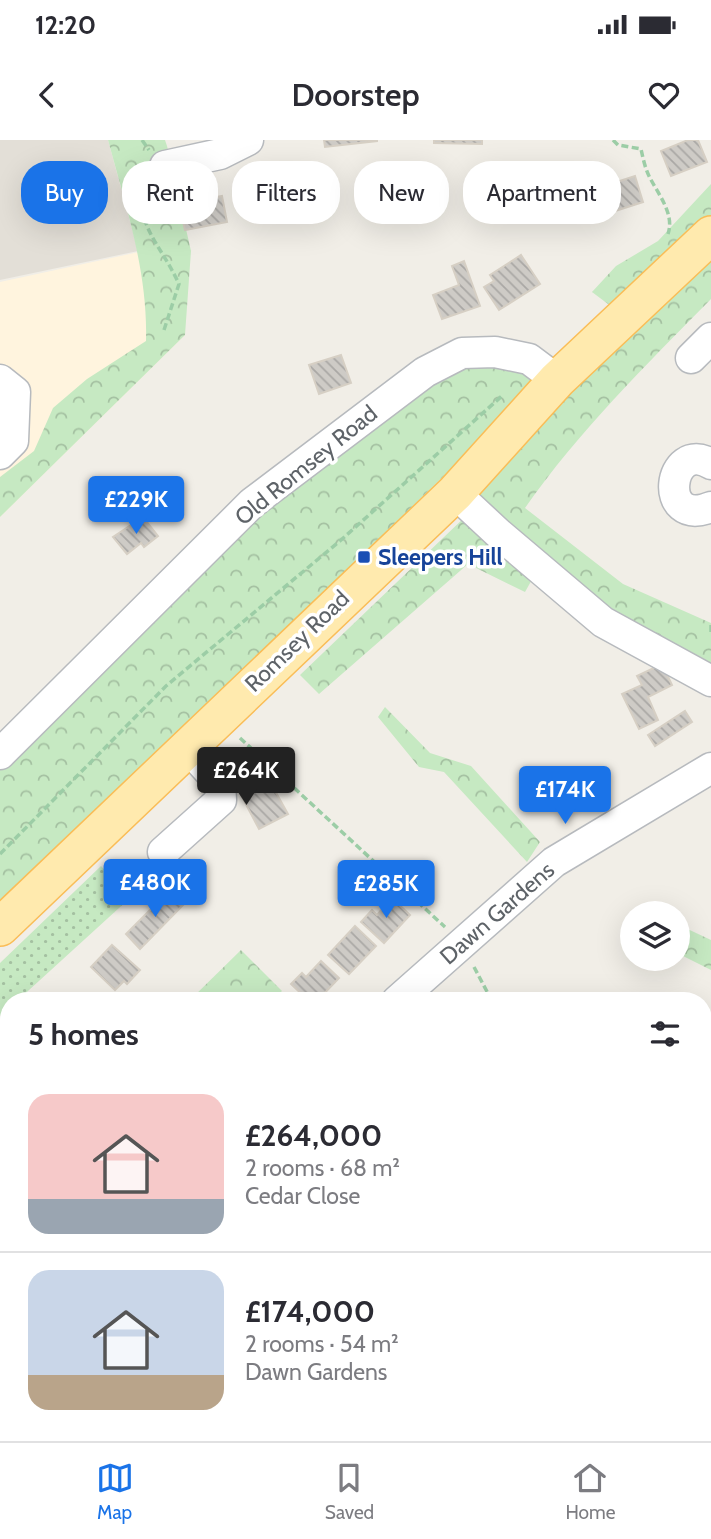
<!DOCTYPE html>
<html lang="en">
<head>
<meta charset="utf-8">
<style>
  :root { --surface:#fff; --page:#f7f7f7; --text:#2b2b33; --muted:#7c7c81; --line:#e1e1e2; --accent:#1a73e8 }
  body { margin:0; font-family:Cabin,sans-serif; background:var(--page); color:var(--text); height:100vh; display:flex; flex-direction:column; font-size:26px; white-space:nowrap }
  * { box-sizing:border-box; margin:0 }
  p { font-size:23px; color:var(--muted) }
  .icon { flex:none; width:38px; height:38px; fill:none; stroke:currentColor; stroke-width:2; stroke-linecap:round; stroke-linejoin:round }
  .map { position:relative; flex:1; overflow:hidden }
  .drawer { position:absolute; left:0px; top:852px; width:712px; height:450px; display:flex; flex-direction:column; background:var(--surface); border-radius:28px 28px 0 0; box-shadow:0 7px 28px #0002 }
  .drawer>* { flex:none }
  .banner { position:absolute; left:21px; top:21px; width:670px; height:63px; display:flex; gap:14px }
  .controls { position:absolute; left:620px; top:761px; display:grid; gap:14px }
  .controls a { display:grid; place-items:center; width:70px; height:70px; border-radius:50%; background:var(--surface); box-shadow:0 7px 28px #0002; font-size:35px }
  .price { position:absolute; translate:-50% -60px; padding:0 16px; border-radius:7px; background:var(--accent); color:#fff; font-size:23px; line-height:46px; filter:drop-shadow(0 2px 4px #0008) }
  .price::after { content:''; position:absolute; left:50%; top:42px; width:21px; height:16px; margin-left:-10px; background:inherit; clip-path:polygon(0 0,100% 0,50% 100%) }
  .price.active { background:#222; color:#fff }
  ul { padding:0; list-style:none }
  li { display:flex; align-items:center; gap:21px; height:175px; padding:0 28px }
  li+li { border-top:2px solid var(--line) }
  li span { display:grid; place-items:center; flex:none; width:196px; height:140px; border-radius:21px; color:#555 }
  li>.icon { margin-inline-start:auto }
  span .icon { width:84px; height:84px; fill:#fffc; stroke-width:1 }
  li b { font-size:30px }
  h2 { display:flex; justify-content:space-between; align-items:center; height:84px; padding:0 28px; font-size:30px }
  .tag { padding:0 24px; border-radius:28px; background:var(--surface); box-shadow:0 7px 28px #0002; font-size:24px; line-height:63px }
  .tag.active { background:var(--accent); color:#fff }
  .status { display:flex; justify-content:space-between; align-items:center; height:49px; padding:0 35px; background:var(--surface); direction:ltr }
  .status svg { height:19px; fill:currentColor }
  header { display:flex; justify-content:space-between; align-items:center; height:91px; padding:0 28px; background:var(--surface); font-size:32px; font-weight:600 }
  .menu { display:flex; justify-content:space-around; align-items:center; height:98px; border-top:2px solid var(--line); background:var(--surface); font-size:19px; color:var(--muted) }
  .menu a { display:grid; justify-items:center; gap:4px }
  .menu .active { color:var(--accent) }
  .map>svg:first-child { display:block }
  .commercial { fill:#fff4de }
  .education { fill:#e3dfd7 }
  .grass { fill:url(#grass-dots) }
  .forest { fill:url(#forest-crowns) }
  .building { fill:url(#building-back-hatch); stroke:#d6cfc4; stroke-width:2 }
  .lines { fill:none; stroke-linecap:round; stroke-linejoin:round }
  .minor-casing { stroke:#b7babe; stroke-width:33 }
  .major-casing { stroke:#fabd57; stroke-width:40 }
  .path { stroke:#9ccda6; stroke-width:3.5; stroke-dasharray:7 3.5; stroke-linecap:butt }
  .minor { stroke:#fff; stroke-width:30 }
  .major { stroke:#ffeaae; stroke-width:37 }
  .transit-dot { fill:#1a4fb4; stroke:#fff; stroke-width:2.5 }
  .labels { text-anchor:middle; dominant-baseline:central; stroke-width:7; stroke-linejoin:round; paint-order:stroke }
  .street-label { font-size:23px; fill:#5e6368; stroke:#fff }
  .transit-label { font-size:23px; font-weight:bold; fill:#164399; stroke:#fff; text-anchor:start }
</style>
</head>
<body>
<div class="status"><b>12:20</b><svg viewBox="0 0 49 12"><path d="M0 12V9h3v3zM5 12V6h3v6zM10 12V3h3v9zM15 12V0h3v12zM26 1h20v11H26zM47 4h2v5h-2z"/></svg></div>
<header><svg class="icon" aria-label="back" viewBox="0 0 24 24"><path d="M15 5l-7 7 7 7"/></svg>Doorstep<svg class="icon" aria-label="heart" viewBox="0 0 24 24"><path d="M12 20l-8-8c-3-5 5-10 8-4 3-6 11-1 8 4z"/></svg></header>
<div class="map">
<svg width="711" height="1301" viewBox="0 0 711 1301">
  <defs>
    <pattern id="grass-dots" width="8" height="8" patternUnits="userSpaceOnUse" patternTransform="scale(1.75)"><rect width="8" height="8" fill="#c6e9c2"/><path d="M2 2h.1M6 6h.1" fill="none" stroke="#a4c0a1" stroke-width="1.8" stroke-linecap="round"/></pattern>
    <pattern id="forest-crowns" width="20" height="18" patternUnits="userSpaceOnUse" patternTransform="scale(1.75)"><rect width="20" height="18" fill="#c6e9c2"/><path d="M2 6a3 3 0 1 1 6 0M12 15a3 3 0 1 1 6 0" fill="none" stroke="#a4c0a1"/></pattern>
    <pattern id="building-back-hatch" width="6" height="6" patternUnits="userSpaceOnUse" patternTransform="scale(1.75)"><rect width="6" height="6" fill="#cecbc6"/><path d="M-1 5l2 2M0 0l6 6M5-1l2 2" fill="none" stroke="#aaa8a5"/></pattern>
  </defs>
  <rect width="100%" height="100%" fill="#f1eee7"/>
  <!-- commercial -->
  <path class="commercial" d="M 139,112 L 185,195 L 0,377 L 0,142 Z"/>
  <!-- education -->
  <path class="education" d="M 0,0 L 108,0 L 138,111 L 0,140 Z"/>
  <!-- grass -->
  <path class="grass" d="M 101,726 L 130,758 L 17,861 L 9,861 L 9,869 L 0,876 L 0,823 Z
    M 704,973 L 711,976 L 711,1035 L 704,1038 Z
    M 357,1293 L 435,1293 L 459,1301 L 360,1301 Z"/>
  <!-- forest -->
  <path class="forest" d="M 108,0 L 165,0 L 167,6 L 191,111 L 185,195 L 0,377 L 0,337 L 34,311 L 53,268 L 87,239 L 146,201 C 148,132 126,67 108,0 Z
    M 711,44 L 711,81 L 616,170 L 592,152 L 616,126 L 658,101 Z
    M 711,111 L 711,159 C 645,226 579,291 525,368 L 623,444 L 711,483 L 711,535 L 626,488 L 473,364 L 478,342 Z
    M 511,222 L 540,243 L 0,765 L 0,627 L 270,354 L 441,226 Z
    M 467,375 L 534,436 L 525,452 L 468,424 L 319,554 L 300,535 Z
    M 385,567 L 430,613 L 471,626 L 540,702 L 527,722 L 444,632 L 419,627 L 378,577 Z
    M 677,784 L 711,800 L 711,830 L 677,813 Z
    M 241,810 L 282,851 L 271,861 L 189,861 Z"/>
  <!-- building -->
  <path class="building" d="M 324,0 L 377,0 L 377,1 L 325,7 Z
    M 434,0 L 482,0 L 482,4 L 434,3 Z
    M 688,0 L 698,0 L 707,22 L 671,36 L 661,11 Z
    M 635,36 L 643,62 L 603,75 L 595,49 Z
    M 222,56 L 227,82 L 185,90 L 179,64 Z
    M 521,115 L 540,144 L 499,170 L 484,147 L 494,141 L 490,135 Z
    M 464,121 L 480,166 L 442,179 L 433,155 L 459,145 L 452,126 Z
    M 341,215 L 351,243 L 319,254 L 309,225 Z
    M 143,377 L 158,396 L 144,407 L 141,403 L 127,414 L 113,397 Z
    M 662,524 L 672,545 L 648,557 L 658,580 L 639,589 L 622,554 L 642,545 L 637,536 Z
    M 685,571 L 692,582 L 655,606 L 648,595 Z
    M 269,640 L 288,674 L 259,689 L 241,655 Z
    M 171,749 L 185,763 L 140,809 L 126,794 Z
    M 392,758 L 410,775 L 384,803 L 361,782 L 372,770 L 377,775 Z
    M 355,786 L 376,806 L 349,834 L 328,815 Z
    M 112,805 L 140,830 L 127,844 L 124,841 L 115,850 L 91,827 Z
    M 321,821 L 339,838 L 317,861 L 309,861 L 291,844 L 302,833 L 306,837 Z
    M 0,1276 L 9,1284 L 9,1293 L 18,1293 L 10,1301 L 0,1301 Z"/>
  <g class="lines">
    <!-- minor casing -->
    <g class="minor-casing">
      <path id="minor" d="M 165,26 L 220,14 L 248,0
        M 691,218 L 711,198
        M 0,240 L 15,252 L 13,301 L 0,314
        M 711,324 C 668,298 656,389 711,367
        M 455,353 L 498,393 L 603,482 L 711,541
        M 0,614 L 252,363 L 425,232 L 462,213 L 495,212 L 529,219 L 557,240
        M 163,712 L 221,660 L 220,643 L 187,607
        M 397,861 L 554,722 L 711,628
        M 704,953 L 711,956
        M 704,1168 L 711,1170
        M 0,1236 L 9,1232
        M 704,1288 L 711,1286
        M 347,1293 L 351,1301"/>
    </g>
    <!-- major casing -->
    <g class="major-casing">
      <path id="major" d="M 0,787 L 455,353 L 557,240 L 711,95"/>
    </g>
    <!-- path -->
    <path class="path" d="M 142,0 L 149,10
      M 613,0 L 618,5 L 641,9 C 643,18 645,28 649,36 C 658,54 675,74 668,94
      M 143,37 C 134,86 159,101 179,144 L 164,190
      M 711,485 L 711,492
      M 240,598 L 445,787
      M 0,714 L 166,546 L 341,400 L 503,255
      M 474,827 L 492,861
      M 704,1011 L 711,1011"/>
    <!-- minor -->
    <use href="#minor" class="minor"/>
    <!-- major -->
    <use href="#major" class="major"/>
  </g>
  <!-- markers -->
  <rect class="transit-dot" x="357" y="410" width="14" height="14" rx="3.5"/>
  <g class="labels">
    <!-- street labels -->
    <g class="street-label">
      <text transform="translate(306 325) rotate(-39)">Old Romsey Road</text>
      <text transform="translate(297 501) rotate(-44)">Romsey Road</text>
      <text transform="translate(497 773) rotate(-41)">Dawn Gardens</text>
    </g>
    <!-- transit labels -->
    <g class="transit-label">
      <text x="378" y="417">Sleepers Hill</text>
    </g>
  </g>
</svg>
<div class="controls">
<a><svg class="icon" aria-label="layers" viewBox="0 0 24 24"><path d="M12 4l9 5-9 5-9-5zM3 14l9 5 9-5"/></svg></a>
</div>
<b class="price" style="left:136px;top:396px">£229K</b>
<b class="price active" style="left:246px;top:667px">£264K</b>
<b class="price" style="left:565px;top:686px">£174K</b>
<b class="price" style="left:155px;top:779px">£480K</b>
<b class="price" style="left:386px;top:780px">£285K</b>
<div class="banner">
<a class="tag active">Buy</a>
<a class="tag">Rent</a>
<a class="tag">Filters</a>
<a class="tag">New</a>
<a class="tag">Apartment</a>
</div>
<section class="drawer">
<h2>5 homes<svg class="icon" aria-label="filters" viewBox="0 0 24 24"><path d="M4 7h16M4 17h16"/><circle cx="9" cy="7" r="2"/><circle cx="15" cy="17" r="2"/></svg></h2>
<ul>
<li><span style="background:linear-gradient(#f6c9c9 75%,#9aa5b1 0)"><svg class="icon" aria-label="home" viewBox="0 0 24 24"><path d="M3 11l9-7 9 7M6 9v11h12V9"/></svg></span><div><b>£264,000</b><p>2 rooms · 68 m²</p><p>Cedar Close</p></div></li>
<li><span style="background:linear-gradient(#c9d6e8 75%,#b9a48a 0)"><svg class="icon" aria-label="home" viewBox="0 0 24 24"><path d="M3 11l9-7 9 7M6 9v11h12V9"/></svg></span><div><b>£174,000</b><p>2 rooms · 54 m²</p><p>Dawn Gardens</p></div></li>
</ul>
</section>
</div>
<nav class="menu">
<a class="active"><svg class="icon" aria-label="map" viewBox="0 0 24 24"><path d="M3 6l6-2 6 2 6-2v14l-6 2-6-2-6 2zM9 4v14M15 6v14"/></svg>Map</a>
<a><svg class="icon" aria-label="saved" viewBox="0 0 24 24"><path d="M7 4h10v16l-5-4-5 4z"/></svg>Saved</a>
<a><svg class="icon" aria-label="home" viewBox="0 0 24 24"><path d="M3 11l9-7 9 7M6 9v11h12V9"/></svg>Home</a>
</nav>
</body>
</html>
